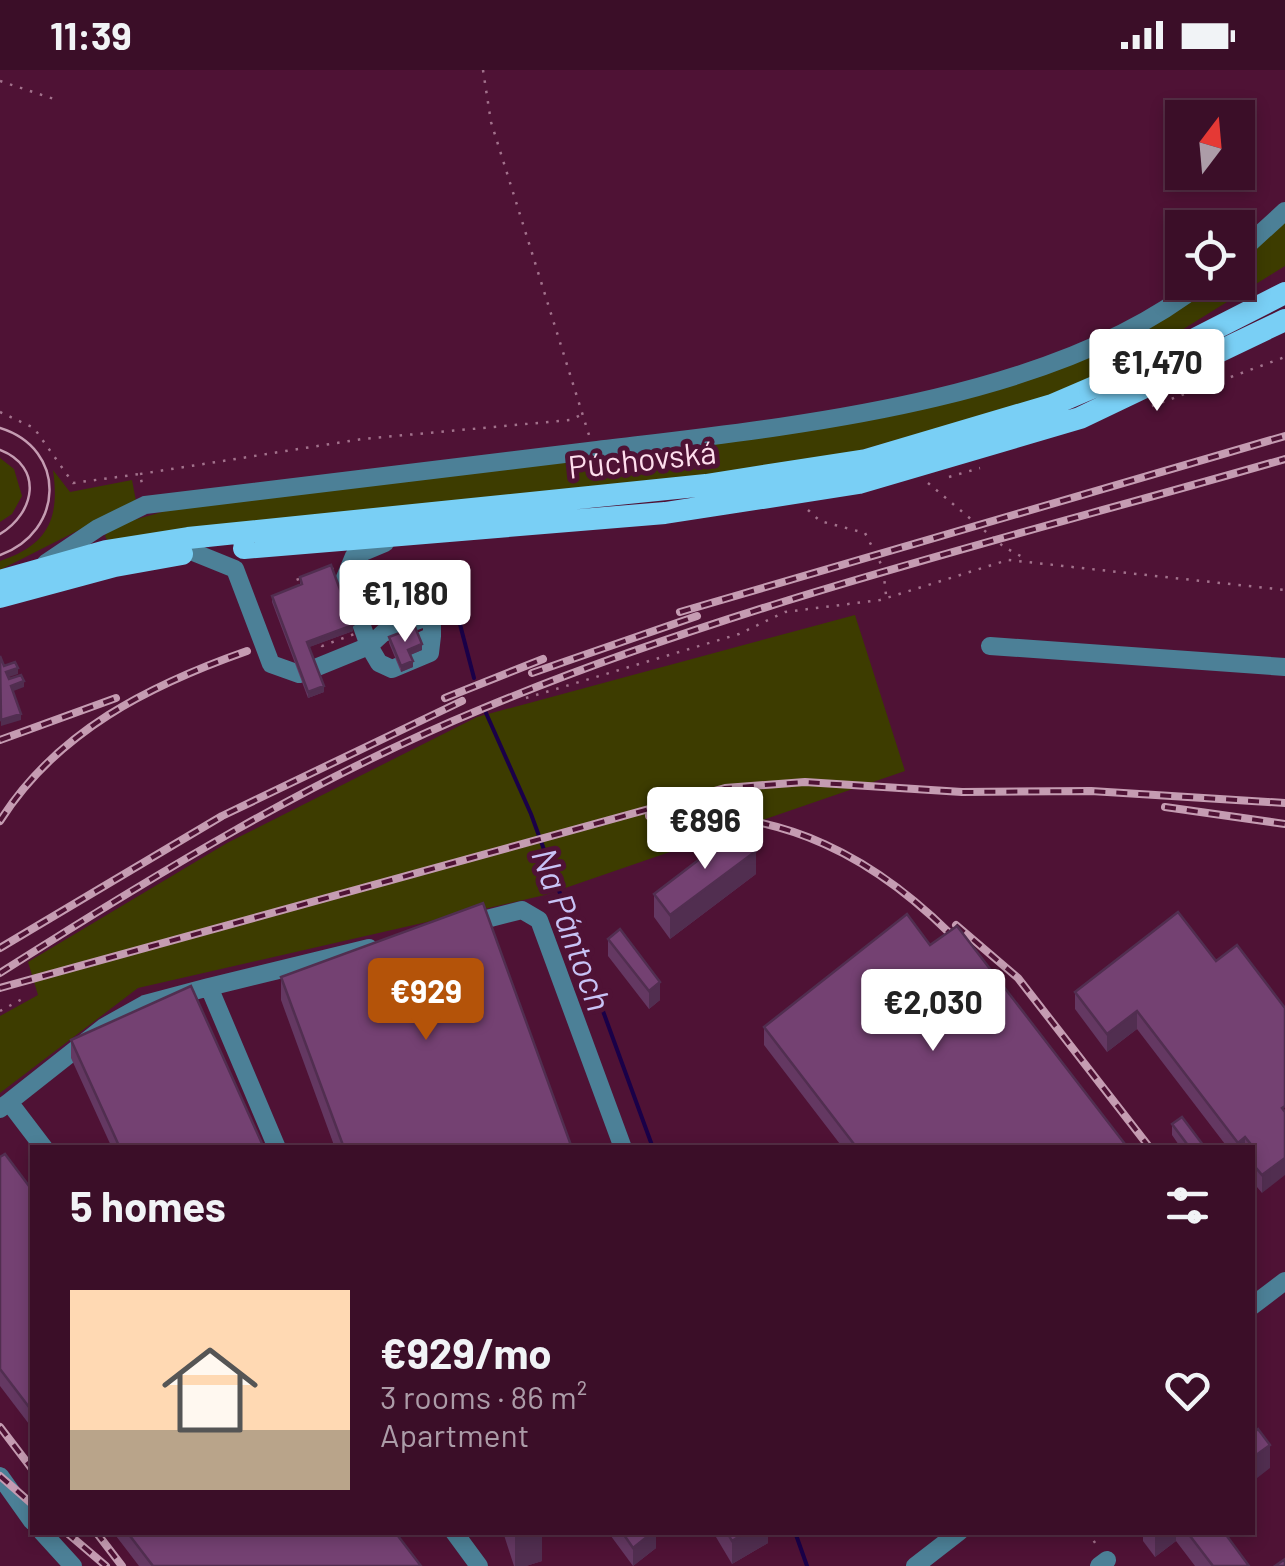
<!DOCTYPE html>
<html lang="en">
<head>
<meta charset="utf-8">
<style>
  :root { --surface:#3b0e28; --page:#461c34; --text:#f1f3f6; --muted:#ac9ca8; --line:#542e45; --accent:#b45309 }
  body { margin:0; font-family:Barlow,sans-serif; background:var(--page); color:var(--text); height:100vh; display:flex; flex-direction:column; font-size:38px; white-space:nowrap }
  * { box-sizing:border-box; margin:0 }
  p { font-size:32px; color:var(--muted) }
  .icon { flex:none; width:55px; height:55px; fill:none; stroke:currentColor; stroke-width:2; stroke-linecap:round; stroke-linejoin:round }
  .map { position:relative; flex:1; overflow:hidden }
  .drawer { position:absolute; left:30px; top:1075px; width:1225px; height:390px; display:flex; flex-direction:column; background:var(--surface); border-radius:0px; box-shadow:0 5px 15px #0003,0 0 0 2px var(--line) }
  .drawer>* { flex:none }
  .needle { width:65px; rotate:16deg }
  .controls { position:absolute; left:1165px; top:30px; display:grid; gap:20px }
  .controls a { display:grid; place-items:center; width:90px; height:90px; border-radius:0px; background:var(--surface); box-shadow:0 5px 15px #0003,0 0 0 2px var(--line); font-size:50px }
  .price { position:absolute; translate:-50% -85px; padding:0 22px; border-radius:10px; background:#fff; color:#222; font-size:32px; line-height:65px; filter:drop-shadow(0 2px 5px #0008) }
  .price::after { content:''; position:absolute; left:50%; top:60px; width:30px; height:22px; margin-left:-15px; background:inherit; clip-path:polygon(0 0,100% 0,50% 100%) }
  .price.current { background:var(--accent); color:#fff }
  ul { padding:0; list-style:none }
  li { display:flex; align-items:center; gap:30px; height:250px; padding:0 40px }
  li span { display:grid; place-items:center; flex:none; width:280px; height:200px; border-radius:0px; color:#555 }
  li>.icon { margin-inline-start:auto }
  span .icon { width:120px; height:120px; fill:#fffc; stroke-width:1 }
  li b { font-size:42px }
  h2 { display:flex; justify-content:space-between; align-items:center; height:120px; padding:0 40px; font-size:42px }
  .status { display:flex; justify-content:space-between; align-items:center; height:70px; padding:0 50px; background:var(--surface); direction:ltr }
  .status svg { height:28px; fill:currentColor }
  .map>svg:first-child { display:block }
  .green { fill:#3d3c00 }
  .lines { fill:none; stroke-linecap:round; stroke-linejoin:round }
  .stream { stroke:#1a0048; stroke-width:4 }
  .path { stroke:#a2728c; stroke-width:2.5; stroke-dasharray:2.5 8; stroke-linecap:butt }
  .minor { stroke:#4c8097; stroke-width:18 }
  .major { stroke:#79cff5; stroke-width:22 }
  .tram { stroke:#c59cb2; stroke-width:2.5 }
  .rail-casing { stroke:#c59cb2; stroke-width:8 }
  .rail { stroke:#4f1235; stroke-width:4; stroke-dasharray:11; stroke-linecap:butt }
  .wall { fill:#643862 }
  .shaded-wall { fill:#512e50 }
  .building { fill:#744172; stroke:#512e50; stroke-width:2.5 }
  .labels { text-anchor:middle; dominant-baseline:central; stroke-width:10; stroke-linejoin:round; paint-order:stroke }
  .street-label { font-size:32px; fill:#fedeed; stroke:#4f1235 }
  .water-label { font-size:35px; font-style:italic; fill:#c8c3f6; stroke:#4f1235 }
</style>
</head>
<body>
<div class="status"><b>11:39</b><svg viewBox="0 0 49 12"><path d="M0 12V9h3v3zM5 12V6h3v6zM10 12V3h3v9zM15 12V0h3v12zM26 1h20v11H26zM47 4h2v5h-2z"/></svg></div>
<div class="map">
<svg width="1285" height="1496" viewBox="0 0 1285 1496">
  <rect width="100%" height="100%" fill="#4f1235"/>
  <!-- green -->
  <path class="green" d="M 1285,150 L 1285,196 L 1132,291 L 1056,324 L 837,387 L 752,401 L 107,470 L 105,466 L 112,456 L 173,439 L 627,385 L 1056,300 L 1214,213 L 1238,212 L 1238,193 Z
    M 0,388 L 14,399 L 22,426 L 12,444 L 0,452 Z
    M 53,400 L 70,422 L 132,410 L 136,431 L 0,500 L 0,491 C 48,475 60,449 53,400 Z
    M 855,545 L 905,701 L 545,825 L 138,918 L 0,1023 L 0,946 L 38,925 L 28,892 L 227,773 L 477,647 Z"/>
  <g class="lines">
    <!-- stream -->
    <path class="stream" d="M 444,493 L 474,608
      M 486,643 L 531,744 L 653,1078
      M 795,1462 L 807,1496"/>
    <!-- path -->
    <path class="path" d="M 483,0 L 491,52 L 589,365
      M 0,11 L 54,29
      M 1152,336 L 1285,287
      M 0,342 L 34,358 L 73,413 L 140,404 L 143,419
      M 140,404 L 362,369 L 570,350 L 583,344
      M 949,407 L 980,398
      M 928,413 L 1004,477 L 1026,489
      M 808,440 L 820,451 L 865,463 L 883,498 L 886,525
      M 332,498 L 357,563 L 322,576 L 296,510 Z
      M 526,628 L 739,564 L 785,542 L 880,530 L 1008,490 L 1285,520
      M 0,941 L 24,928
      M 1088,1462 L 1099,1479"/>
    <!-- minor -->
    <path class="minor" d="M 1238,184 L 1285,141
      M 193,482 L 235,499 L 271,594 L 299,604
      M 46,493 L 98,458 L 145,435 C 293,418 441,400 589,381 C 776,358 1052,334 1203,212
      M 369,576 L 383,563 L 424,548 L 432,553 L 432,566 L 419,572
      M 369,576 L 379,593 L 392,599 L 430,583 L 432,566
      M 990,576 L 1285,597
      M 315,598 L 369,576 L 345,508 L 354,486 L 385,473
      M 467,854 L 522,840 L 539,850 L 623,1078
      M 9,1032 L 104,957 L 145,934 L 209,917
      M 0,1039 L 9,1032 L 44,1078
      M 277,1078 L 209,917 L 369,878
      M 1252,1236 L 1285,1211
      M 0,1406 L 32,1451
      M 42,1462 L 73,1496
      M 454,1462 L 479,1496
      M 915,1496 L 959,1462
      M 1099,1496 L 1107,1490"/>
    <!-- major -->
    <path class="major" d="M 244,478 L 665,443 L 859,413 L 1080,348 L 1285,250
      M 0,511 L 106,481 L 188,468 L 706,415 L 866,390 L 1052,335 L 1136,299 L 1285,223
      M 0,527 L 115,496 L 182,484"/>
    <!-- tram -->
    <path class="tram" d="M 0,358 C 68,379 64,462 0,485
      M 0,380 C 44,397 35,443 0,464"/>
    <!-- rail casing -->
    <g class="rail-casing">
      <path id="rail" d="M 680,542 L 1285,366
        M 532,603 L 697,546
        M 445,628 L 543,589
        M 0,670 L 116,628
        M 1165,737 L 1285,754
        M 649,746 C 781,735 879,787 967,881
        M 0,751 C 57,661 150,615 247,581
        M 956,855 L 1018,908 L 1150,1078
        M 0,878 L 222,746 L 462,631
        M 0,903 C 154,805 315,707 484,638 C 737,533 1021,465 1285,389
        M 0,918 L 725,718 L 805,712 L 962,722 L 1091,721 L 1285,733
        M 0,1357 L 32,1399
        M 0,1406 L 32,1434
        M 66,1462 L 106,1496
        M 96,1462 L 122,1496"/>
    </g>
    <!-- rail -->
    <use href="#rail" class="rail"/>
  </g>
  <!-- wall -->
  <path class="wall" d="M 300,507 L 353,561 L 309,577 L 324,622 L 308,628 L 272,532 L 272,526 L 300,515 Z
    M 389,567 L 422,580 L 410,585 L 413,597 L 401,602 L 389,573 Z
    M 756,804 L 670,869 L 654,847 L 654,824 Z
    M 608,869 L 660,930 L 649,939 L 608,886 Z
    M 930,875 L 1128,1078 L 843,1078 L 764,975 L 764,957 Z
    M 1216,891 L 1285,938 L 1262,1123 L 1252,1111 L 1252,1078 L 1228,1078 L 1137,959 L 1107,982 L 1075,939 L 1075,922 Z
    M 281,907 L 572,1078 L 335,1078 L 281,930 Z
    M 71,970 L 264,1078 L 112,1078 L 71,988 Z
    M 1172,1054 L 1203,1078 L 1181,1078 L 1172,1065 Z
    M 0,1087 L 32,1120 L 32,1358 L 0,1316 Z
    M 113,1462 L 395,1462 L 421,1496 L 139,1496 Z
    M 503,1462 L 542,1462 L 542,1491 L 526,1496 L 514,1496 Z
    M 608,1462 L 656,1462 L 656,1478 L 633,1496 Z
    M 713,1462 L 768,1462 L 768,1473 L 732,1494 Z
    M 1143,1462 L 1224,1462 L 1249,1496 L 1195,1496 L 1176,1471 L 1155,1487 L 1143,1471 Z"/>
  <!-- shaded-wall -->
  <path class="shaded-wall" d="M 353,555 L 353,561 L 307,578 L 307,572 Z
    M 422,574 L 422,580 L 408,586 L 408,580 Z
    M 413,591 L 413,597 L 401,602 L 401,596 Z
    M 18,598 L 18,604 L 6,608 L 6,602 Z
    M 24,611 L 24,617 L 11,622 L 11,616 Z
    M 324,616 L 324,622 L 308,628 L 308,622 Z
    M 21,644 L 21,650 L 1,656 L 1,650 Z
    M 756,781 L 756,804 L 670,869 L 670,845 Z
    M 660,912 L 660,930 L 649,939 L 649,921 Z
    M 1137,941 L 1137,959 L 1107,982 L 1107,964 Z
    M 1245,1067 L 1245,1078 L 1238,1078 L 1238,1073 Z
    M 1285,1088 L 1285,1105 L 1262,1123 L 1262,1105 Z
    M 1270,1375 L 1270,1398 L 1252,1412 L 1252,1388 Z
    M 523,1462 L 542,1462 L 542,1491 L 526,1496 L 515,1496 L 515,1465 Z
    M 653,1462 L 656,1462 L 656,1478 L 633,1496 L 633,1478 Z
    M 746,1462 L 768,1462 L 768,1473 L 732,1494 L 732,1471 Z
    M 1176,1462 L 1176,1471 L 1155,1487 L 1155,1463 Z"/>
  <!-- building -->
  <path class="building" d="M 331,495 L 353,555 L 307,572 L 324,616 L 308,622 L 272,526 L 302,514 L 300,507 Z
    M 415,557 L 422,574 L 408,580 L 413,591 L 401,596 L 389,567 Z
    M 0,586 L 4,596 L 15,592 L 18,598 L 6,602 L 9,609 L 21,605 L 24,611 L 11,616 L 21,644 L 1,650 Z
    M 739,759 L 756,781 L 670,845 L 654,824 Z
    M 483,833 L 572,1078 L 344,1078 L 281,907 Z
    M 1178,842 L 1216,891 L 1237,875 L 1285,938 L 1285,1036 L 1282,1038 L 1285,1042 L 1285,1088 L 1262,1105 L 1252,1093 L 1253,1077 L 1245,1067 L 1238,1073 L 1137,941 L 1107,964 L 1075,922 Z
    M 907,844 L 930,875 L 957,856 L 1128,1078 L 857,1078 L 764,957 Z
    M 620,859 L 660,912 L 649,921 L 608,869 Z
    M 191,916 L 264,1078 L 120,1078 L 71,970 Z
    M 1182,1047 L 1203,1075 L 1200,1078 L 1190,1078 L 1172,1054 Z
    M 5,1084 L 32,1120 L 32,1341 L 0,1299 L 0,1087 Z
    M 1258,1359 L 1270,1375 L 1252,1388 L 1252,1364 Z
    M 127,1462 L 395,1462 L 421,1496 L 153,1496 Z
    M 622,1462 L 653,1462 L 633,1478 Z
    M 727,1462 L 746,1462 L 732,1471 Z
    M 1187,1462 L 1224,1462 L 1249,1496 L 1213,1496 Z
    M 1285,1489 L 1285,1496 L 1275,1496 Z"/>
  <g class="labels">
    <!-- street labels -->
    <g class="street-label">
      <text transform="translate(642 388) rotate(-6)">Púchovská</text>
    </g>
    <!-- water labels -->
    <g class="water-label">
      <text transform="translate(573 859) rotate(70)">Na Pántoch</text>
    </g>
  </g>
</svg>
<div class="controls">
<a><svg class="needle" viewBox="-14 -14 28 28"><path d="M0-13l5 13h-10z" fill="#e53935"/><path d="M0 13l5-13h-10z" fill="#ac9ca8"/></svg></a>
<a><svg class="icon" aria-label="locate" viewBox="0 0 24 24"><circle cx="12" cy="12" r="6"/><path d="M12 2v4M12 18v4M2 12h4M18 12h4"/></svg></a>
</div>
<b class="price" style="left:1157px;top:344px">€1,470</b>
<b class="price" style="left:405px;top:575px">€1,180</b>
<b class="price" style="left:705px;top:802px">€896</b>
<b class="price current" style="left:426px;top:973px">€929</b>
<b class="price" style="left:933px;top:984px">€2,030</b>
<section class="drawer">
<h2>5 homes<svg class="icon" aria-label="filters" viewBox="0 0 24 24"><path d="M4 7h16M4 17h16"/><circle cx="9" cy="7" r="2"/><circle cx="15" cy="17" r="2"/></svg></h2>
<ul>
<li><span style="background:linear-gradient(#ffd9b3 70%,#b9a48a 0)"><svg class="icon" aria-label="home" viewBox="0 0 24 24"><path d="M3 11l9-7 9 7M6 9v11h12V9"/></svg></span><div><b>€929/mo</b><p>3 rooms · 86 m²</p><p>Apartment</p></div><svg class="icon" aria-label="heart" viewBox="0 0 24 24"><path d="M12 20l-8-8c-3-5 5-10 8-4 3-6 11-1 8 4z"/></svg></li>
</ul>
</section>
</div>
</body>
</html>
